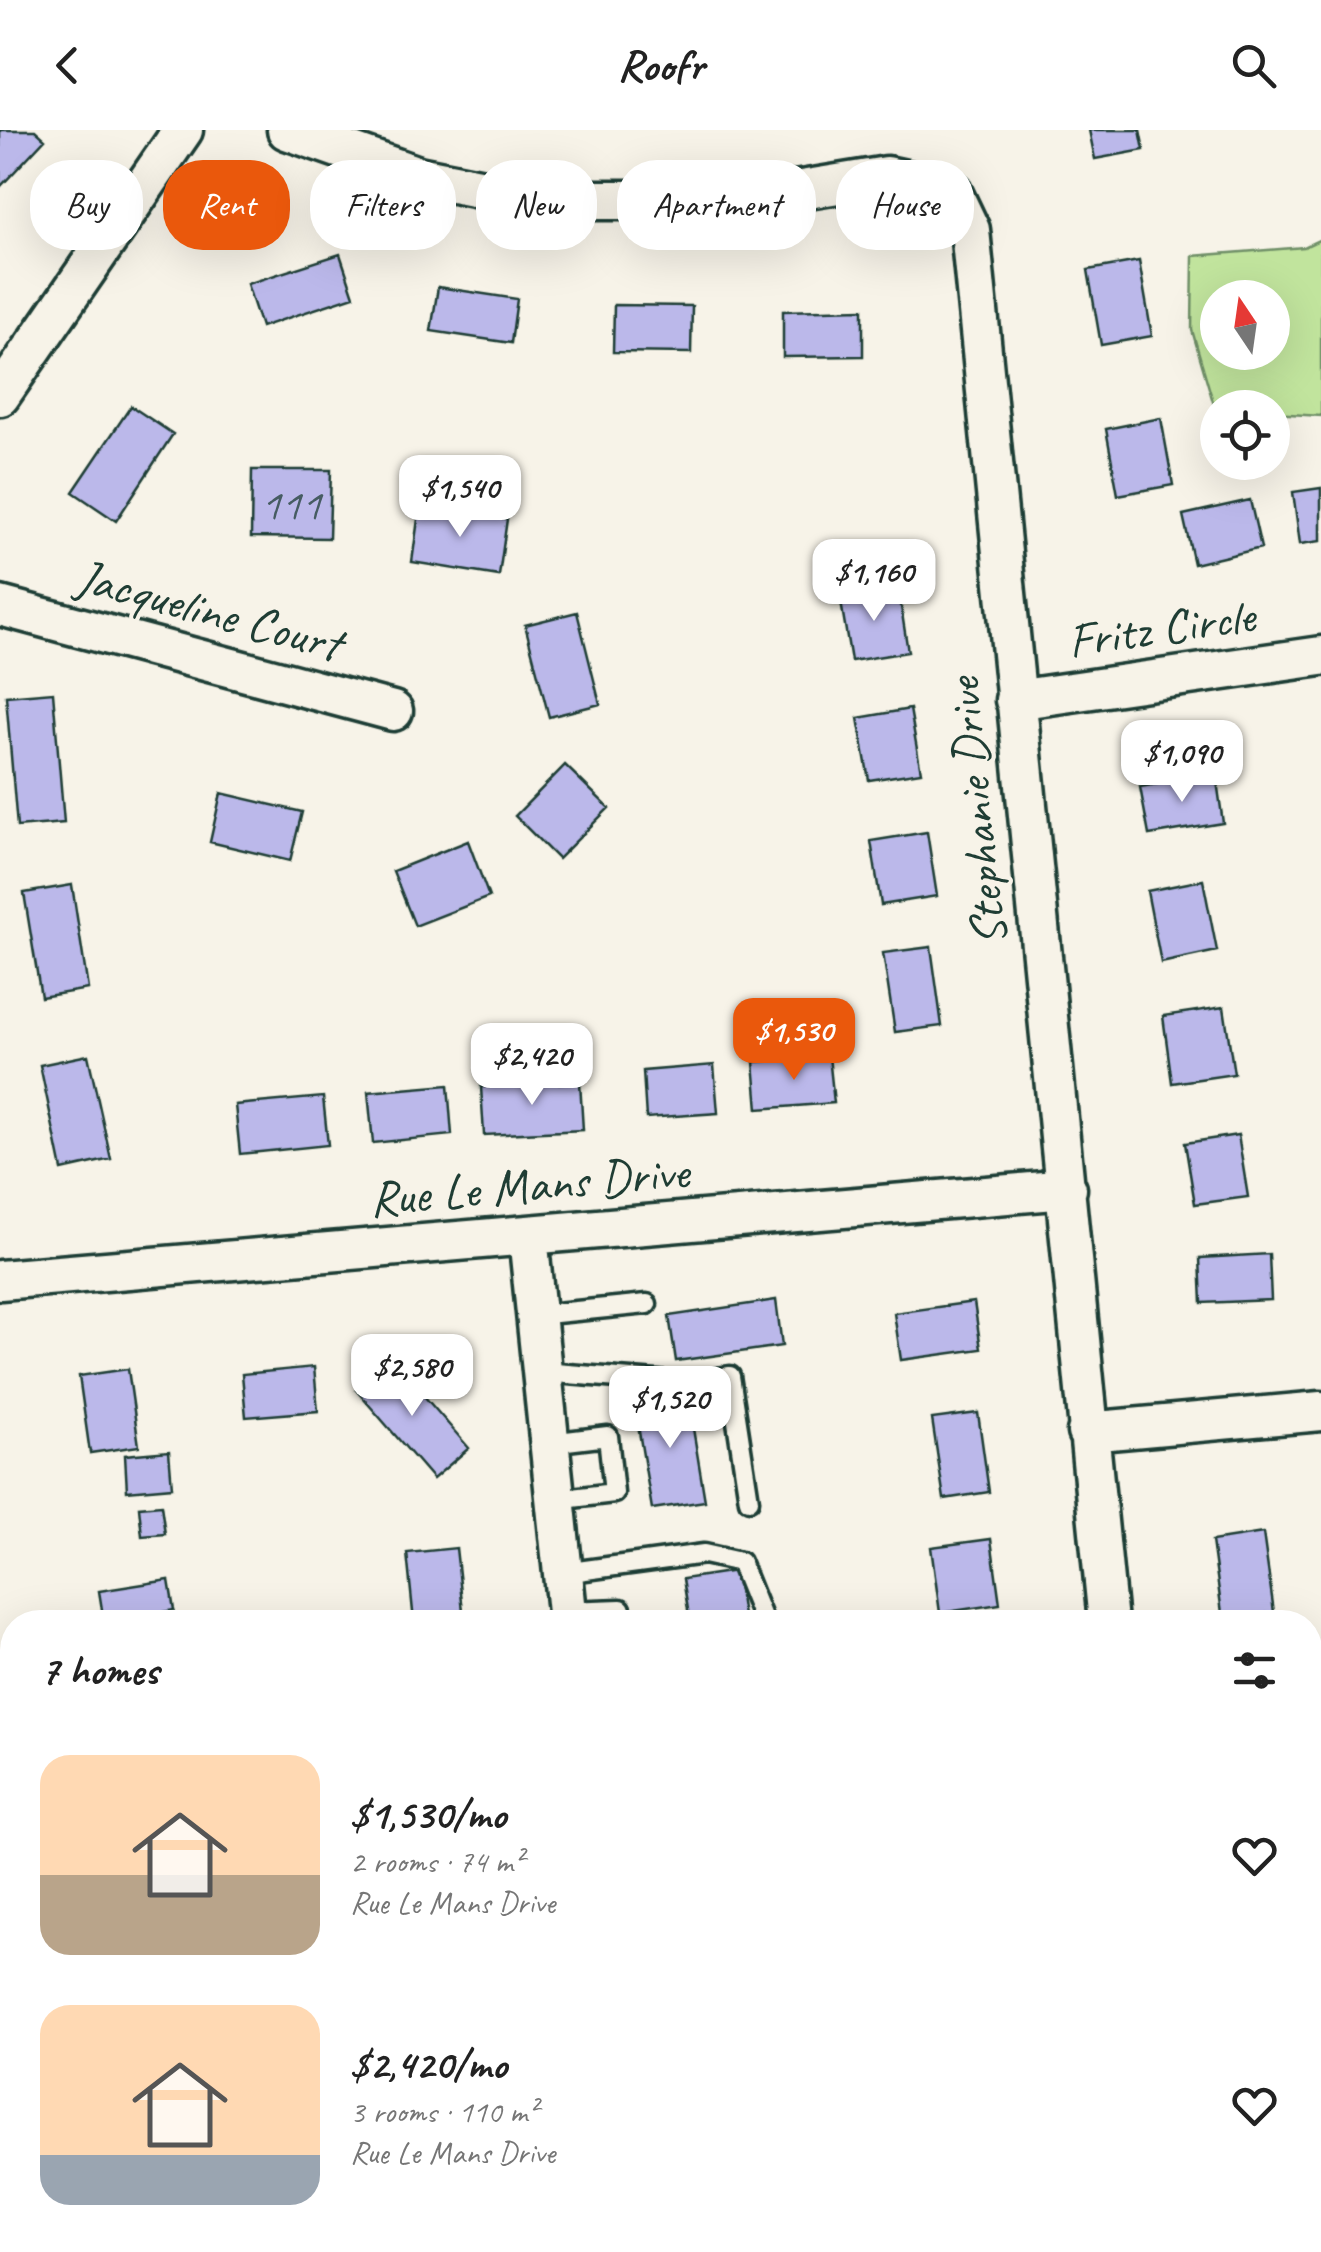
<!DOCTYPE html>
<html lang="en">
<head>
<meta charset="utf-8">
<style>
  :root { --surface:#fff; --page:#f6f6f6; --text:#222; --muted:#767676; --accent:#ea580c }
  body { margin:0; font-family:Caveat,sans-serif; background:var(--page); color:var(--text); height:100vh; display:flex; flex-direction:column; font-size:38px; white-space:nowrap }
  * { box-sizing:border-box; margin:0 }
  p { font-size:32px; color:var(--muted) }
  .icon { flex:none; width:55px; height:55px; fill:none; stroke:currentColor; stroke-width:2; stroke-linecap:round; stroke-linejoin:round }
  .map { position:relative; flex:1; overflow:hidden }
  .sheet { position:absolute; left:0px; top:1480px; width:1322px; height:642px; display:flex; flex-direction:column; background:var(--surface); border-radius:40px 40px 0 0; box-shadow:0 10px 40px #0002 }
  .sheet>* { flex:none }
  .banner { position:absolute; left:30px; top:30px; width:1262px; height:90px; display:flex; gap:20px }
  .needle { width:65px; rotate:347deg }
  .buttons { position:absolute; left:1200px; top:150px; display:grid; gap:20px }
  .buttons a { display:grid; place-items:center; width:90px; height:90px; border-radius:50%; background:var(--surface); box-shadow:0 10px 40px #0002; font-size:50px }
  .price { position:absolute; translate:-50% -85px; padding:0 22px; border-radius:20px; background:#fff; color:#222; font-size:32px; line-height:65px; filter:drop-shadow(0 2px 5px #0008) }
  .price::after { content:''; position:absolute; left:50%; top:60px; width:30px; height:22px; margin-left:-15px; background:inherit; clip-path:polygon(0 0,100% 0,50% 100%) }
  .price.active { background:var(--accent); color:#fff }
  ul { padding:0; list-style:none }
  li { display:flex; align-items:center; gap:30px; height:250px; padding:0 40px }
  li span { display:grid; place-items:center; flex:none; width:280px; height:200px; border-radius:30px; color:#555 }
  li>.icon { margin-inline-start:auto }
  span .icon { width:120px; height:120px; fill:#fffc; stroke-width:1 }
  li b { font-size:42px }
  h2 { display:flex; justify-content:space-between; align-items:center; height:120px; padding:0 40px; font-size:42px }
  .pill { padding:0 35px; border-radius:40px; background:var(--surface); box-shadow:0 10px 40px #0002; font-size:35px; line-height:90px }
  .pill.active { background:var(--accent); color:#fff }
  header { display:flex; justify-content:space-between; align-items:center; height:130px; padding:0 40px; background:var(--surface); font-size:45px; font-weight:700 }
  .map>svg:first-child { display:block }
  .green { fill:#c1e49d; stroke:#709068; stroke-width:2.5; fill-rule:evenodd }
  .building { fill:#bbb8ea; stroke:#1f3d34; stroke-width:2.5 }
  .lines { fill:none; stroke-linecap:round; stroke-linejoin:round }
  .lane-casing { stroke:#1f3d34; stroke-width:25 }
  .street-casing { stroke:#1f3d34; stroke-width:45 }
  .lane { stroke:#f7f3e8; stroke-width:18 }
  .street { stroke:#f7f3e8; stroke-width:38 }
  .labels { text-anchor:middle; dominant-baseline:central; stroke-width:8; stroke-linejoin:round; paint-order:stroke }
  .number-label { font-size:45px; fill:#465c62 }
  .street-label { font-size:50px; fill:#1f3d34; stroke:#f7f3e8 }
</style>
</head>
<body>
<header><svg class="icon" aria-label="back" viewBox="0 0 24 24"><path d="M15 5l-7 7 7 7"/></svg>Roofr<svg class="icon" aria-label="search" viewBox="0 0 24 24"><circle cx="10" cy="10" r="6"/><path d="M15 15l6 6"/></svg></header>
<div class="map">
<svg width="1321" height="2122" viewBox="0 0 1321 2122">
  <rect width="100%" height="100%" fill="#f7f3e8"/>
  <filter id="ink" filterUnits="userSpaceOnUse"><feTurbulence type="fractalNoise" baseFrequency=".01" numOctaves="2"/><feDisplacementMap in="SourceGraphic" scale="20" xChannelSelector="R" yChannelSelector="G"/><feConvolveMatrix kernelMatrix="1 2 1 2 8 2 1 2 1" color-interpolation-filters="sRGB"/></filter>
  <g filter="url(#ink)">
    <!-- green -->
    <path class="green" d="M 1321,109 L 1321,286 L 1273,283 L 1272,278 L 1214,275 L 1192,200 L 1193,126 L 1304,117 ZM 1218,168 L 1272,168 L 1272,222 L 1218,222 Z"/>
    <!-- building -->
    <path class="building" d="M 0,0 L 35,0 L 45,9 L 0,57 Z
      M 1089,0 L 1140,0 L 1144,20 L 1095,29 Z
      M 340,124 L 354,166 L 261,197 L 247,154 Z
      M 1139,131 L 1152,206 L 1101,215 L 1088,140 Z
      M 438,157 L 517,169 L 511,213 L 431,201 Z
      M 614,175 L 692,176 L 691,223 L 613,222 Z
      M 863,179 L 863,226 L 783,227 L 783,181 Z
      M 131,276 L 173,304 L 116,391 L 73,362 Z
      M 1161,288 L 1173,355 L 1118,365 L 1106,299 Z
      M 252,340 L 331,340 L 329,408 L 251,407 Z
      M 1321,358 L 1321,411 L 1300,414 L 1293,362 Z
      M 1250,370 L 1261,418 L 1194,434 L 1183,385 Z
      M 420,375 L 507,389 L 499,446 L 412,432 Z
      M 898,457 L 908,522 L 851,531 L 840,466 Z
      M 577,482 L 600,574 L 549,587 L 525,495 Z
      M 53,562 L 64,693 L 17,697 L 6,566 Z
      M 910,579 L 921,642 L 869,650 L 858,588 Z
      M 565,635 L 609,678 L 558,729 L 515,686 Z
      M 1216,644 L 1223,693 L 1149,705 L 1140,657 Z
      M 221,663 L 302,682 L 290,731 L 210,712 Z
      M 927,702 L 937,766 L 881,775 L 871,711 Z
      M 468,711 L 489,767 L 415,796 L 393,741 Z
      M 1203,750 L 1217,821 L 1161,833 L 1147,761 Z
      M 72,755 L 88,859 L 41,867 L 24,763 Z
      M 931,817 L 942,896 L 895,902 L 883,823 Z
      M 1224,877 L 1234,944 L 1172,953 L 1163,886 Z
      M 88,925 L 111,1029 L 62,1040 L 40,935 Z
      M 829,926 L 834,973 L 758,979 L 754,932 Z
      M 714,935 L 718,983 L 646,988 L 643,941 Z
      M 580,952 L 583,1000 L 484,1005 L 481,957 Z
      M 448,955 L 452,1005 L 373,1013 L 368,962 Z
      M 323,967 L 328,1015 L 240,1024 L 235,975 Z
      M 1238,1005 L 1248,1067 L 1195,1074 L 1185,1013 Z
      M 1269,1124 L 1271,1170 L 1202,1173 L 1200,1128 Z
      M 776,1170 L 782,1216 L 676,1231 L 669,1186 Z
      M 974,1172 L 981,1219 L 901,1230 L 894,1183 Z
      M 392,1229 L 469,1318 L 433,1349 L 356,1260 Z
      M 314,1237 L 318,1281 L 246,1287 L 242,1244 Z
      M 128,1239 L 139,1316 L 90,1323 L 79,1246 Z
      M 687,1262 L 705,1371 L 652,1379 L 634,1272 Z
      M 978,1283 L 989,1362 L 944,1369 L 932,1289 Z
      M 169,1321 L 172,1357 L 127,1361 L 125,1325 Z
      M 161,1375 L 165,1404 L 142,1406 L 139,1377 Z
      M 1263,1403 L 1274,1482 L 1223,1490 L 1212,1411 Z
      M 991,1409 L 1000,1474 L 940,1483 L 931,1417 Z
      M 456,1418 L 464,1490 L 414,1492 L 407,1423 Z
      M 736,1441 L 744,1492 L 690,1492 L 683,1449 Z
      M 169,1450 L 174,1480 L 152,1484 L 153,1492 L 104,1492 L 99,1461 Z
      M 445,2110 L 501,2110 L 503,2122 L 446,2122 Z
      M 773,2110 L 837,2110 L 838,2122 L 774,2122 Z"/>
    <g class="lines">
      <!-- lane casing -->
      <g class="lane-casing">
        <path id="lane" d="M 536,1185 L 647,1174
          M 542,1242 L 682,1253 L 730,1246 L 749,1370
          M 550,1313 L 608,1306 L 614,1363 L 555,1370
          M 563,1443 L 704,1424 L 740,1432 L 764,1492
          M 567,1481 L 621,1479 L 623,1492
          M 711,2110 L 713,2122
          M 1290,2110 L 1301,2122"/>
      </g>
      <!-- street casing -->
      <g class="street-casing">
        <path id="street" d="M 287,0 L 418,46 L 499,62 L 590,70 L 685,70 L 789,62 L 887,46 L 951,60 L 970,100 L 1108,1492
          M 0,266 L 183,0
          M 0,476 L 393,581
          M 1015,570 L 1321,526
          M 528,1106 L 568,1492
          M 0,1150 L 1067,1059
          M 1087,1302 L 1321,1281
          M 0,1606 L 12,1722
          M 55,2110 L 56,2122
          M 632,2110 L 633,2122
          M 1176,2110 L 1177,2122"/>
      </g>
      <!-- lane -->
      <use href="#lane" class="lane"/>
      <!-- street -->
      <use href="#street" class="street"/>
    </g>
  </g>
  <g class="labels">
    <!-- number labels -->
    <g class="number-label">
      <text x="291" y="374">111</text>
    </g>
    <!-- street labels -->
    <g class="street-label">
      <text transform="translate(209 480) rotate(15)">Jacqueline Court</text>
      <text transform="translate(1161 498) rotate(-8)">Fritz Circle</text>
      <text transform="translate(976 682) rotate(-96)">Stephanie Drive</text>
      <text transform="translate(529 1055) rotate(-5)">Rue Le Mans Drive</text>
    </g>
  </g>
</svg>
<div class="buttons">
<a><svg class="needle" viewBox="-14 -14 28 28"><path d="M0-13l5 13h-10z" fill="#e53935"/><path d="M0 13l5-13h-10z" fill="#767676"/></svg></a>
<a><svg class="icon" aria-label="locate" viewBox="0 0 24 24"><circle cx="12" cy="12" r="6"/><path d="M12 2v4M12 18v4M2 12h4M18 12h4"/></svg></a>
</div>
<b class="price" style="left:460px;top:410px">$1,540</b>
<b class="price" style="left:874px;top:494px">$1,160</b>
<b class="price" style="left:1182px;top:675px">$1,090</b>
<b class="price active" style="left:794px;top:953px">$1,530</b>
<b class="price" style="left:532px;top:978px">$2,420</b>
<b class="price" style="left:412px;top:1289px">$2,580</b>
<b class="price" style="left:670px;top:1321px">$1,520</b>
<div class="banner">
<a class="pill">Buy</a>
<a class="pill active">Rent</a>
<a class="pill">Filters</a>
<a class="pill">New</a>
<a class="pill">Apartment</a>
<a class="pill">House</a>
</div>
<section class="sheet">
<h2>7 homes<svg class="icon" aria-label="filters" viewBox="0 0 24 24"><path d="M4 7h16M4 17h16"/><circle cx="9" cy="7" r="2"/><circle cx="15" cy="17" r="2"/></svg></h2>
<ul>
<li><span style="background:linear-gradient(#ffd9b3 60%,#b9a48a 0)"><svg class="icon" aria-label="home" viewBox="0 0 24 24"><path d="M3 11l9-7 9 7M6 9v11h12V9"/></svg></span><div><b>$1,530/mo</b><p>2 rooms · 74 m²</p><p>Rue Le Mans Drive</p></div><svg class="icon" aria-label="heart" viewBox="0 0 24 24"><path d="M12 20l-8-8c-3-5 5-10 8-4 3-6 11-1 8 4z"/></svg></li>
<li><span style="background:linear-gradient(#ffd9b3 75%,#9aa5b1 0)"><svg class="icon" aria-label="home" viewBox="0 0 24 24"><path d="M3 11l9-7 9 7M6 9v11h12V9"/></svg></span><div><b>$2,420/mo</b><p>3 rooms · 110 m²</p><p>Rue Le Mans Drive</p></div><svg class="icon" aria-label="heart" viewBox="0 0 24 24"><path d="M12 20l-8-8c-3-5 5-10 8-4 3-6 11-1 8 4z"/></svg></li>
</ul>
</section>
</div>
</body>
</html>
